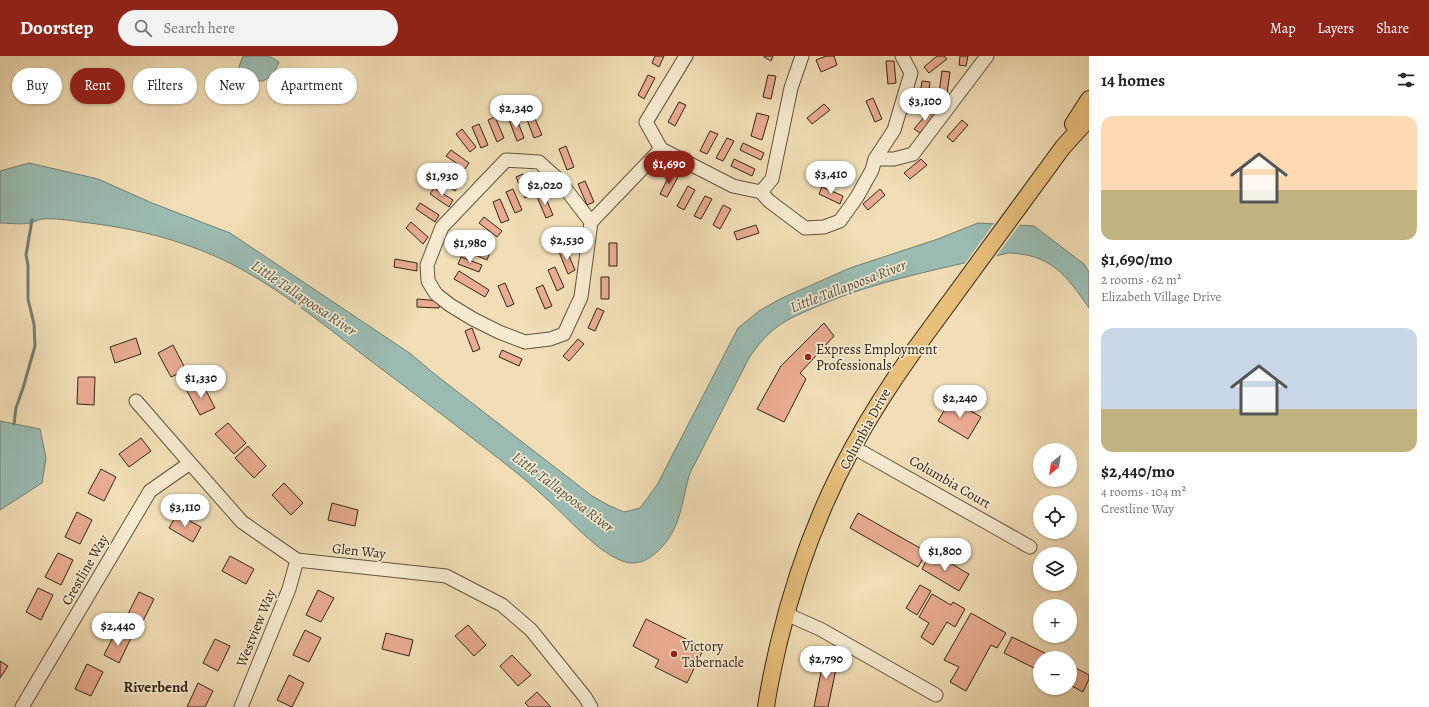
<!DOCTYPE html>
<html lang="en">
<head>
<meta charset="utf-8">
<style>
  :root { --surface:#fff; --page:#f2f2f2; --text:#222; --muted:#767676; --accent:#8f2418 }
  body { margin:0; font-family:Alegreya,serif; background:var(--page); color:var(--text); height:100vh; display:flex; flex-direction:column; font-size:15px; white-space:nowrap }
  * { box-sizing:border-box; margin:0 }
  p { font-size:13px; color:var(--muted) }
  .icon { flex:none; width:22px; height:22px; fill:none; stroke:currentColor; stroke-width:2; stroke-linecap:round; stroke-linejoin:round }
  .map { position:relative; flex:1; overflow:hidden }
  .panel { display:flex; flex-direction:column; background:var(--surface); width:340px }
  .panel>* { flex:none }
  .top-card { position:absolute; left:12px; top:12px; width:380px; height:36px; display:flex; gap:8px }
  .needle { width:26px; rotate:210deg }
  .fabs { position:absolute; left:1033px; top:387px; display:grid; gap:8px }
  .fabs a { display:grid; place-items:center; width:44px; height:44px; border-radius:50%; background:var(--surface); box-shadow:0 1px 3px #0004; font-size:20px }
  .price { position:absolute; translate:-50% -34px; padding:0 9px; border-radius:14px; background:#fff; color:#222; font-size:13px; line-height:26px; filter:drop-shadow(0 1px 2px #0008) }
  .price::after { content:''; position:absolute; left:50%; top:24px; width:12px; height:9px; margin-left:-6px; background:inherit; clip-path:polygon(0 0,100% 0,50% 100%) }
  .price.current { background:var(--accent); color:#fff }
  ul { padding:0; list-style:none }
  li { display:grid; align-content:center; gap:8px; height:212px; padding:0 12px }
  li span { display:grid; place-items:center; height:124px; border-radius:12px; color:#555 }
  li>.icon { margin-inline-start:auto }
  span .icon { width:72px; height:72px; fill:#fffc; stroke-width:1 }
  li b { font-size:17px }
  h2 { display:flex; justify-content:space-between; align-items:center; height:48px; padding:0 12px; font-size:17px }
  .chip { padding:0 14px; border-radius:18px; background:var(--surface); box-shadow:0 1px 3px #0004; font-size:14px; line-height:36px }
  .chip.current { background:var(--accent); color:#fff }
  header { display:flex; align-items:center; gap:24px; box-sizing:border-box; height:56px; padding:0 20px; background:var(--accent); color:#fff }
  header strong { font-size:19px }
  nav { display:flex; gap:22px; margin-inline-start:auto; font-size:14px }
  .search { width:280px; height:36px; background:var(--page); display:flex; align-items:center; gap:10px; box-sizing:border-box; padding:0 14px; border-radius:22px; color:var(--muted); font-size:15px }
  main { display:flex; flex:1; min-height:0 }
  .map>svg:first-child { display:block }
  .water { fill:#9bbbb2; stroke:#727f75 }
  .pier { fill:#f1deb6 }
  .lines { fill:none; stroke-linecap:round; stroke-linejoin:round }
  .stream { stroke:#727f75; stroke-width:3 }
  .building { fill:#e9ab91; stroke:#342519 }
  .minor-casing { stroke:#635340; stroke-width:15 }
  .major-casing { stroke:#342519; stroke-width:18 }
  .minor { stroke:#f6ead0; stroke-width:13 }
  .major { stroke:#e8bf7b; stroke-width:16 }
  .poi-dot { fill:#8f2418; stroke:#f6ead0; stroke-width:1.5 }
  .labels { text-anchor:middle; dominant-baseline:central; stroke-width:3.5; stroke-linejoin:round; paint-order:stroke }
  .poi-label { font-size:14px; fill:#342519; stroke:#f6ead0; text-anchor:start }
  .street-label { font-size:14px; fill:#342519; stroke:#f6ead0 }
  .water-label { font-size:15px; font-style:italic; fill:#535247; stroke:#f6ead0 }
  .neighbourhood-label { font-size:15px; font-weight:bold; fill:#342519; stroke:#f6ead0 }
</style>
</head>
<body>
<header>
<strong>Doorstep</strong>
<div class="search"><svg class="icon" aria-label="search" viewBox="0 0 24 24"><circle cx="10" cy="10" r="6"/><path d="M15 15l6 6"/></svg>Search here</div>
<nav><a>Map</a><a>Layers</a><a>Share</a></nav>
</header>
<main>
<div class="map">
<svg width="1089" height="651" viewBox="0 0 1089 651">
  <rect width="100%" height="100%" fill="#f1deb6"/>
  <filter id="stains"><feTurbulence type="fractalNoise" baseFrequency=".005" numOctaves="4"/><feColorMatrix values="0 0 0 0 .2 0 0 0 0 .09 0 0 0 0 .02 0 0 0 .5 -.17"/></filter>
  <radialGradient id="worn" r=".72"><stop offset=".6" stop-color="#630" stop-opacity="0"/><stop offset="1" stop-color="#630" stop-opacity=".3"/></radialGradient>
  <!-- water -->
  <path class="water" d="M 243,0 L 269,0 L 279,6 L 273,19 L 263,25 L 234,24 Z
    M 29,107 L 98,123 L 152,147 L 230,177 L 411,298 L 432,316 L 592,440 L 608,449 L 624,456 L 640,452 L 657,429 L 738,272 L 759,255 L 780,243 L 850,212 L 938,183 L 978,167 L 1034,170 L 1084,208 L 1089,216 L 1089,252 C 1066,219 1051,198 1008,197 C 945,212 878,224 818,250 C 804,256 789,262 777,271 C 766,279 757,290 749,302 L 690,417 C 681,446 682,472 658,495 C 650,502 643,507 632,507 C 606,506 569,463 550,446 C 524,421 495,400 467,378 C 435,353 403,329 371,305 C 329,273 287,238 241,213 C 192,186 136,172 81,166 C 68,164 55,162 42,163 C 38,163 34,167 30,167 C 21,169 9,167 0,167 L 0,115 Z
    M 0,365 L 40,373 L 46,402 L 42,427 L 0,454 Z"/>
  <!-- pier -->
  <path class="pier" d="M 995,166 L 1021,167 L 995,202 L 963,210 Z"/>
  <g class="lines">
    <!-- stream -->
    <path class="stream" d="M 14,368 L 16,352 L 23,332 L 35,290 L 34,268 L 28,243 L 28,209 L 26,199 L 32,164"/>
  </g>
  <!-- building -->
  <path class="building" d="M 655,0 L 664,0 L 659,11 L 652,7 Z
    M 764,0 L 773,0 L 771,5 L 764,1 Z
    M 826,0 L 834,0 L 837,9 L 821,16 L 816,4 Z
    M 937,0 L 944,0 L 947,3 L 929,17 L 924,11 Z
    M 960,0 L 968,0 L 966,10 L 959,9 Z
    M 886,5 L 894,5 L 896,27 L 888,28 Z
    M 942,15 L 950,16 L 947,38 L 939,37 Z
    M 648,19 L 655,22 L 644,43 L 638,39 Z
    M 768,19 L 776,20 L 771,43 L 763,41 Z
    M 922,25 L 930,26 L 927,48 L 919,47 Z
    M 873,42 L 882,63 L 875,66 L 866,45 Z
    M 679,46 L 686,49 L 675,70 L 668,66 Z
    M 824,48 L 830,54 L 812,68 L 807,62 Z
    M 929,55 L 935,60 L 920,77 L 914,73 Z
    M 757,57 L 769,60 L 762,84 L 751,80 Z
    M 533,58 L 542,79 L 534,82 L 526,61 Z
    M 495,61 L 504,82 L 497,86 L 488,64 Z
    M 516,61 L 524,82 L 517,85 L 509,64 Z
    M 962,64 L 968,69 L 953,86 L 947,81 Z
    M 479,68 L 488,89 L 481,92 L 472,71 Z
    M 462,73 L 476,91 L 470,96 L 456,78 Z
    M 710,75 L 718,78 L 707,98 L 700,95 Z
    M 727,82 L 734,85 L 723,105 L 716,102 Z
    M 743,87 L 764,97 L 761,104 L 740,94 Z
    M 566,90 L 574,111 L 567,114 L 559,93 Z
    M 451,94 L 469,107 L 465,113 L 446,100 Z
    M 734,103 L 755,113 L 752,120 L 731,110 Z
    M 921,103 L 927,109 L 910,123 L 904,117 Z
    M 441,116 L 459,129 L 455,135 L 436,122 Z
    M 523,118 L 532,139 L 525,142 L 516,121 Z
    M 670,118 L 678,121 L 667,141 L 660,138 Z
    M 585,125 L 594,146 L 587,149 L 578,128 Z
    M 688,130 L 695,134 L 684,154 L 677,150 Z
    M 822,131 L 843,140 L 840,148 L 819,138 Z
    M 434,132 L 453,144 L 449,151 L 430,138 Z
    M 513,133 L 522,154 L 515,157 L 506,136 Z
    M 880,133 L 885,139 L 868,154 L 863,148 Z
    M 544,138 L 553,159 L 546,162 L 537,141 Z
    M 705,140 L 712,143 L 701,163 L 694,160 Z
    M 500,143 L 509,164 L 501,167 L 493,146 Z
    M 420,147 L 439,159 L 435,166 L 416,153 Z
    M 723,149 L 731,153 L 720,173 L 713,169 Z
    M 484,161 L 502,175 L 497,181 L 479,167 Z
    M 411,166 L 428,181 L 423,188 L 406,172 Z
    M 756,169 L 759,177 L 737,184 L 734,176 Z
    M 609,187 L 617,187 L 617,210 L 609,210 Z
    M 469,188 L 490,196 L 487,204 L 466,195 Z
    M 566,193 L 575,214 L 568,218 L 559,196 Z
    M 461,201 L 482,209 L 479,216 L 458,208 Z
    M 395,203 L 417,207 L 417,215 L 394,211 Z
    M 555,211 L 564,231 L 557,235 L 548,214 Z
    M 459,215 L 489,234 L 485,241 L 454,223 Z
    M 601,221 L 609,221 L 609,243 L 601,243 Z
    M 505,227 L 514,248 L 507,251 L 498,230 Z
    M 543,229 L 552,250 L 545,253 L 536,232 Z
    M 417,243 L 440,245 L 439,252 L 417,251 Z
    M 597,252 L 604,255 L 595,275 L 588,272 Z
    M 824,267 L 834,280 L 800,317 L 806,323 L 784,366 L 757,353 L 781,310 Z
    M 472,272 L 480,293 L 473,296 L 465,275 Z
    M 136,282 L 141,298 L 115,307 L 110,291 Z
    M 578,283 L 584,288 L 569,305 L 563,300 Z
    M 173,289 L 186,314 L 171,321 L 158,297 Z
    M 502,294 L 522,303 L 519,310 L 499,301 Z
    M 78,321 L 95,321 L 94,349 L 77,348 Z
    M 202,327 L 215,352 L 200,359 L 187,335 Z
    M 951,343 L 981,361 L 968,383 L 938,365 Z
    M 228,367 L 246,387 L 234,398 L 215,378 Z
    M 141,382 L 151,395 L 129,411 L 119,398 Z
    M 248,390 L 266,410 L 254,422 L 235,402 Z
    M 101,413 L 116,421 L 104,445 L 88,437 Z
    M 284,427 L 303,447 L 291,459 L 272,439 Z
    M 332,447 L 358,454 L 355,470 L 328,464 Z
    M 77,456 L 92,464 L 80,488 L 65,481 Z
    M 858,457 L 927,496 L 918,511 L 850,472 Z
    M 177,458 L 201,471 L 193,486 L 169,472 Z
    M 931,496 L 969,518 L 959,535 L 922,513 Z
    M 58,497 L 73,504 L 61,529 L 45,521 Z
    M 230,500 L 254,513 L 246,528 L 222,515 Z
    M 920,529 L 931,535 L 917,559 L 906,552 Z
    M 38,532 L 53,539 L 41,564 L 26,556 Z
    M 318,534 L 334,542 L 321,566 L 306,559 Z
    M 139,536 L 154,543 L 142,567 L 127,560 Z
    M 932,538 L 951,549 L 953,546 L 965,553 L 955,571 L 947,566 L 933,589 L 921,581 L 929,567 L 919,561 Z
    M 971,557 L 1006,577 L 997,592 L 991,589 L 966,635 L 950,626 L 959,611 L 944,604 Z
    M 646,563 L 704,592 L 687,627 L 655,611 L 659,604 L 633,590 Z
    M 468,569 L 486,589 L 474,600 L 455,580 Z
    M 305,574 L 321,582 L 309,606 L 293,599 Z
    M 116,575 L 131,582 L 119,607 L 104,599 Z
    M 386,577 L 413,584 L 409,600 L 382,593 Z
    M 1012,581 L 1055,602 L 1040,602 L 1040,615 L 1004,597 Z
    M 215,583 L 230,590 L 218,615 L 203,607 Z
    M 825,596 L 839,599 L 828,651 L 814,651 Z
    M 512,599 L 531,619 L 518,630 L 500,610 Z
    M 0,605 L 8,610 L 0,622 Z
    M 87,608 L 103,616 L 91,640 L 75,633 Z
    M 1070,609 L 1089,619 L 1089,623 L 1083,636 L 1070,629 Z
    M 289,619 L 304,627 L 292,651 L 277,644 Z
    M 198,627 L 213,635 L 205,651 L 187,651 Z
    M 537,636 L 551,651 L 529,651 L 525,647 Z"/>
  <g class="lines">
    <!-- minor casing -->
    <g class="minor-casing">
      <path id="minor" d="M 686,0 L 646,66 L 661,93 L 733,130 L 761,136
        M 875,103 L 894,103 L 913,98 L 987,0
        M 506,104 L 539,106 L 558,123 L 591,166 L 581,241 L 564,278 L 550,283 L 525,286 L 499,276 L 473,263 L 450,249 L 436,238 L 428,225 L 427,209 L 442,171 Z
        M 761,136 L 769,145 L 805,172 L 824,171 L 840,165 L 857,141 L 872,114 L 875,103 L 894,74 L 911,17 L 902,0
        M 761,136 L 772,123 L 791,32 L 802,0
        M 591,166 L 661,93
        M 136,345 L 190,407 L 242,466 L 297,504 L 446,520 L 502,549 L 531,574 L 585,641 L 591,651
        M 853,391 L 1030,491
        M 786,558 L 820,573 L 936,639
        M 22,651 L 150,435 L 190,407
        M 241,651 L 289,533 L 297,504"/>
    </g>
    <!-- major casing -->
    <g class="major-casing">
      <path id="major" d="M 1073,68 L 1089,43
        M 766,651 C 769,629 774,608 779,586 C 795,519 820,451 853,391 C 871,358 891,327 913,296 L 1063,91 L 1083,69 L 1089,60"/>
    </g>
    <!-- minor -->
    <use href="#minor" class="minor"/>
    <!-- major -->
    <use href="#major" class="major"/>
  </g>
  <!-- markers -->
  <g class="poi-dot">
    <circle cx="808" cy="301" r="4"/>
    <circle cx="674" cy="598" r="4"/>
  </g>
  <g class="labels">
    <!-- poi labels -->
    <g class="poi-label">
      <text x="816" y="293">Express Employment<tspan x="816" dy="16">Professionals</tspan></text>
      <text x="682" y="590">Victory<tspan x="682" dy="16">Tabernacle</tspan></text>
    </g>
    <!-- street labels -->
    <g class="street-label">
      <text transform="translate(865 373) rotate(-61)">Columbia Drive</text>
      <text transform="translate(950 426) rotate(30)">Columbia Court</text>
      <text transform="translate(359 495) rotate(6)">Glen Way</text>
      <text transform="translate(85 514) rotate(-60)">Crestline Way</text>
      <text transform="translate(256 572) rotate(-68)">Westview Way</text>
    </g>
    <!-- water labels -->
    <g class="water-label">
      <text transform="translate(848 230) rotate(-21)">Little Tallapoosa River</text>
      <text transform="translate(304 242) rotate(34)">Little Tallapoosa River</text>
      <text transform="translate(563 436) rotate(37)">Little Tallapoosa River</text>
    </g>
    <!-- neighbourhood labels -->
    <g class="neighbourhood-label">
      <text x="156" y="631">Riverbend</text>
    </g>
  </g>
  <rect width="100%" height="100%" filter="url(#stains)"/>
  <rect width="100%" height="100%" fill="url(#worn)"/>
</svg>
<div class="fabs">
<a><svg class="needle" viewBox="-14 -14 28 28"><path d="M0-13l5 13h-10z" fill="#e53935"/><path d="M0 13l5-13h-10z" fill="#767676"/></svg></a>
<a><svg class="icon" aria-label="locate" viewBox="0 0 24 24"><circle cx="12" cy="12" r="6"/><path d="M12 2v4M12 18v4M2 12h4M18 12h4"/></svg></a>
<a><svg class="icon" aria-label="layers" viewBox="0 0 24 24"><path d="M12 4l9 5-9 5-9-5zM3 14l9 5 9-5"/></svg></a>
<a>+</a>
<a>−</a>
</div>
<b class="price" style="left:925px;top:66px">$3,100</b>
<b class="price" style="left:516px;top:73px">$2,340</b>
<b class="price current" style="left:669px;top:129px">$1,690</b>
<b class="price" style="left:831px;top:139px">$3,410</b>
<b class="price" style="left:442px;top:141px">$1,930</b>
<b class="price" style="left:545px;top:150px">$2,020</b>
<b class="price" style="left:567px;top:205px">$2,530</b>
<b class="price" style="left:470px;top:208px">$1,980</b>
<b class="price" style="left:201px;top:343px">$1,330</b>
<b class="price" style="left:960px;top:363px">$2,240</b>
<b class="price" style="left:185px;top:472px">$3,110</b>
<b class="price" style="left:945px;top:516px">$1,800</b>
<b class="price" style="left:118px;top:591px">$2,440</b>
<b class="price" style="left:826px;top:624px">$2,790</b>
<div class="top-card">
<a class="chip">Buy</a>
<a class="chip current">Rent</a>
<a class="chip">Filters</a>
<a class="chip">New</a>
<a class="chip">Apartment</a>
</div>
</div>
<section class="panel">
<h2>14 homes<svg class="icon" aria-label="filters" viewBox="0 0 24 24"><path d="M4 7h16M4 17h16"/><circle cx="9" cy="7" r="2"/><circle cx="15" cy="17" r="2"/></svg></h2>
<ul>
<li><span style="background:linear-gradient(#ffd9b3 60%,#c2b280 0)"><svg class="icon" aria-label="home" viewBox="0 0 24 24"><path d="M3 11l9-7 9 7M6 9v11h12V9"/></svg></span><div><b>$1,690/mo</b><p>2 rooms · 62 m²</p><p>Elizabeth Village Drive</p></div></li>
<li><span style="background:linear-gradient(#c9d6e8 65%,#c2b280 0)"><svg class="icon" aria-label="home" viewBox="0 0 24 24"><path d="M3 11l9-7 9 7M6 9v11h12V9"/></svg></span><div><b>$2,440/mo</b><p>4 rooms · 104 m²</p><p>Crestline Way</p></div></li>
</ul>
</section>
</main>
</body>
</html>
